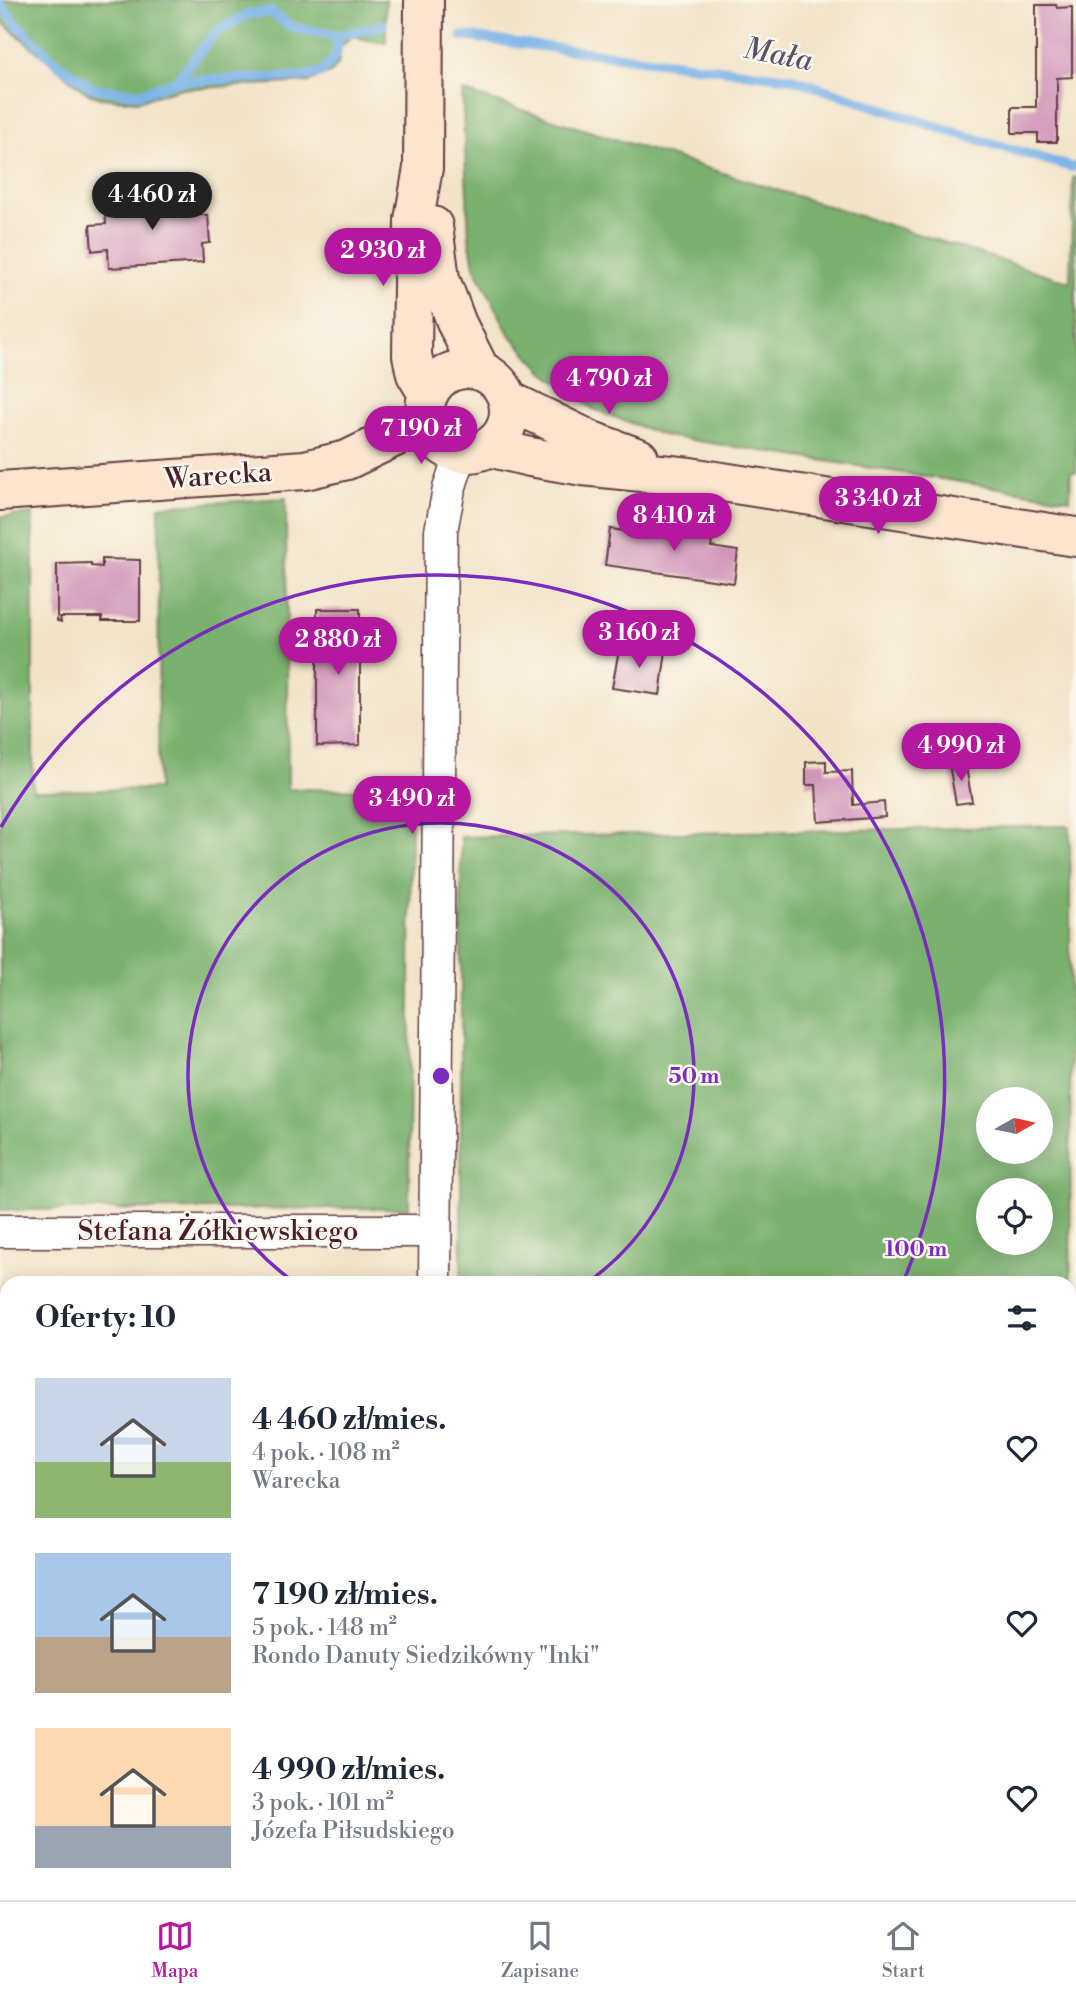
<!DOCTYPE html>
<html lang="pl">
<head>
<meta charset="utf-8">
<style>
  :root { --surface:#fff; --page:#f6f6f7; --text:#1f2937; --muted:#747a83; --line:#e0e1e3; --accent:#b5179e }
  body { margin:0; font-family:"Libre Bodoni",serif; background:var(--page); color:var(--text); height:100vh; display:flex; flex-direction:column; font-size:26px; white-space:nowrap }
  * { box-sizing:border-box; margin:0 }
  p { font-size:23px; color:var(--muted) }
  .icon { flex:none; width:38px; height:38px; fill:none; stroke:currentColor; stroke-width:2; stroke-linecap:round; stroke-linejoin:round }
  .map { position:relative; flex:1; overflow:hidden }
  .panel { position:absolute; left:0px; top:1276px; width:1076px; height:625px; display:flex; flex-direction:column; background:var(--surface); border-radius:21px 21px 0 0; box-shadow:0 4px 18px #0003 }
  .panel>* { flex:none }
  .needle { width:46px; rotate:81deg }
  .tools { position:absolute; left:976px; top:1087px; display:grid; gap:14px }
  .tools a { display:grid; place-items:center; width:77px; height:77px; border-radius:50%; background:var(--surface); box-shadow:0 4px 18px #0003; font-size:35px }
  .price { position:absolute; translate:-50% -60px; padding:0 16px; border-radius:24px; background:var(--accent); color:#fff; font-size:23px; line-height:46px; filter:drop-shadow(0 2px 4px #0008) }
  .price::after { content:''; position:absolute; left:50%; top:42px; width:21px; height:16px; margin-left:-10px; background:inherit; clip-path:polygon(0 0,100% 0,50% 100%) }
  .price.current { background:#222; color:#fff }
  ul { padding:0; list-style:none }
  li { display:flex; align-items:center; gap:21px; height:175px; padding:0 35px }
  li span { display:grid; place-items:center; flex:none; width:196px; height:140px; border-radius:0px; color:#555 }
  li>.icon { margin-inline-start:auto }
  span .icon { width:84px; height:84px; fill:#fffc; stroke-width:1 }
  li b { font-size:30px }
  h2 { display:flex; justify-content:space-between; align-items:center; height:84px; padding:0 35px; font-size:30px }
  .tab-bar { display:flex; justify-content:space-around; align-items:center; height:98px; border-top:2px solid var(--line); background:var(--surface); font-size:19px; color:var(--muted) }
  .tab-bar a { display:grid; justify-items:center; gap:4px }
  .tab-bar .current { color:var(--accent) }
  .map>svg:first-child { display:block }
  .forest { fill:#7ab16e; stroke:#62684c; stroke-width:2; fill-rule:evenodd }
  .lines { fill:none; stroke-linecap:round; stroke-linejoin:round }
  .stream { stroke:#77b0e7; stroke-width:10 }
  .building { fill:#d195b9 }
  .street-casing { stroke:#633c43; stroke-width:35 }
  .secondary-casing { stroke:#633c43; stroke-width:42 }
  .street { stroke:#fff; stroke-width:32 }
  .secondary { stroke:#fbe5cf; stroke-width:38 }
  .ring { fill:none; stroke:#7b2cbf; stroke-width:3.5 }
  .labels { text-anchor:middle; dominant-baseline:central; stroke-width:5; stroke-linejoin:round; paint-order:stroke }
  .street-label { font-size:28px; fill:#4a1f2b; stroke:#fbf7ec }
  .water-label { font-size:30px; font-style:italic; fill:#5a526d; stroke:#fbf7ec }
  .centre { fill:#7b2cbf; stroke:#fbf7ec; stroke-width:3.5 }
  .ring-label { font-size:21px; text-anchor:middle; font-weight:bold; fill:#7b2cbf; stroke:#fbf7ec; stroke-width:5; stroke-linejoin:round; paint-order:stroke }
</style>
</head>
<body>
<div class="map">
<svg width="1076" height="1900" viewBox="0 0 1076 1900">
  <rect width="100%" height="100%" fill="#fbf7ec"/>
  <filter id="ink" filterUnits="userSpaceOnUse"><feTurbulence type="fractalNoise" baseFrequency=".0143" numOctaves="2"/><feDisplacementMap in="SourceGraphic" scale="14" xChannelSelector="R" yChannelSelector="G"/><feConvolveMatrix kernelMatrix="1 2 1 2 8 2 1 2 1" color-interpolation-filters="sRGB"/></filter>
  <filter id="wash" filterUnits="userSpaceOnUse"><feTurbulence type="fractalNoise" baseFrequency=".00686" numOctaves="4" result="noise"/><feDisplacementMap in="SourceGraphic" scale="28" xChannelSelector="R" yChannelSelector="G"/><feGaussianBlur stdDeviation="1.57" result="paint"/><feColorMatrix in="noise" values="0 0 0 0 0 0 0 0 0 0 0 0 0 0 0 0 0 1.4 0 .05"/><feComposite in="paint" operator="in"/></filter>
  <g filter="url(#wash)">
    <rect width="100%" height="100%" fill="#f2e3c8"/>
    <!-- forest -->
    <path class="forest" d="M 0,0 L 386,0 L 386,43 L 368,40 L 353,36 L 341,46 L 338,64 L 332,72 L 309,82 L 179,89 L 137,101 L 100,98 L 84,91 L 1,21 Z
      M 462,91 L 1070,282 L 1073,177 L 1076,177 L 1076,472 L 1071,472 L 1070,499 L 665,436 L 593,409 L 543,371 L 509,334 L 474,266 L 469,238 Z
      M 286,498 L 288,789 L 411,790 L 409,1208 L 0,1210 L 0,517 L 33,514 L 33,791 L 158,789 L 159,506 Z
      M 1070,826 L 1071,1557 L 1069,1557 L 1069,1283 L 461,1283 L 461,837 ZM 989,1099 L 1041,1099 L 1041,1152 L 989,1152 ZM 989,1190 L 1041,1190 L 1041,1242 L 989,1242 Z"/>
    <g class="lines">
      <!-- stream -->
      <path class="stream" d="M 0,4 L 15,23 L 59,65 L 93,88 L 139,94 L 176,81 L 216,32 L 248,14 L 271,12 L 292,27 L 337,36 L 383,25
        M 462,36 L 790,78 L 946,130 L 1071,167 L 1076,167
        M 176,81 L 300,77 L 320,73 L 332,62 L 337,51 L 337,36"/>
    </g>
    <g id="blocks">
      <!-- building -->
      <path class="building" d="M 1036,5 L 1056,5 L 1057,8 L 1072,7 L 1072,77 L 1057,78 L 1057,142 L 1038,142 L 1038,133 L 1012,133 L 1012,107 L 1036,107 Z
        M 150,189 L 162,192 L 168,199 L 199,197 L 200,215 L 208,215 L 210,243 L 202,244 L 203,262 L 109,268 L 108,249 L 92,251 L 90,225 L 106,224 L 104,204 L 137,202 L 141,194 Z
        M 684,520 L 715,525 L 711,547 L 738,551 L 734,583 L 605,565 L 610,529 L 681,539 Z
        M 102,559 L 140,560 L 140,621 L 102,621 L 102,617 L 60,617 L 61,622 L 57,621 L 57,564 L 91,563 L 91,566 L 102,567 Z
        M 317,609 L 360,609 L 360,745 L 317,746 Z
        M 620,644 L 666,651 L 660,695 L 612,688 Z
        M 826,761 L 826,772 L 852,771 L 853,805 L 884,802 L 885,817 L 818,822 L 816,785 L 806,785 L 806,762 Z
        M 965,761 L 972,802 L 956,804 L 949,764 Z
        M 1034,1894 L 1071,1894 L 1071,1900 L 1034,1900 Z"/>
    </g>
  </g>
  <g filter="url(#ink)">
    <use href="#blocks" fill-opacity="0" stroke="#633c43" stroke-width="2"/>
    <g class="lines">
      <!-- street casing -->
      <g class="street-casing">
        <path id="street" d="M 0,1231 L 435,1231
          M 435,1283 L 441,531 L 449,489 L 461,452
          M 429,1900 L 429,1894"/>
      </g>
      <!-- secondary casing -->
      <g class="secondary-casing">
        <path id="secondary" d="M 424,0 L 423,168 L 414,220 L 412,355 L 416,374 L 428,394
          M 433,226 L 440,279 L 457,324 L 480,370
          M425 411a42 42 0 1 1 84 0a42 42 0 1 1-84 0Z
          M 508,400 L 592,441 L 639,458
          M 489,447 L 530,457 L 583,466 L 690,477 L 1076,537
          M 0,491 L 305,470 L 347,460 L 426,422"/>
      </g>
      <!-- street -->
      <use href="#street" class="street"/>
      <!-- secondary -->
      <use href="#secondary" class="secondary"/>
    </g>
  </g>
  <!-- distance rings -->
  <g class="ring">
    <path d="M294 1282A253 253 0 1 1 588 1282"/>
    <path d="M1 827A506 506 0 0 1 903 1282"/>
  </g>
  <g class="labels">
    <!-- street labels -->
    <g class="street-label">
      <text transform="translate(218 476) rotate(-4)">Warecka</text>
      <text x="218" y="1231">Stefana Żółkiewskiego</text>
    </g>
    <!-- water labels -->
    <g class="water-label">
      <text transform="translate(778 55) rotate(11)">Mała</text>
    </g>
  </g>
  <circle cx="441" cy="1076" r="10" class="centre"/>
  <g class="ring-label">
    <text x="694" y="1083">50 m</text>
    <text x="916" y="1256">100 m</text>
  </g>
</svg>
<div class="tools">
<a><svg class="needle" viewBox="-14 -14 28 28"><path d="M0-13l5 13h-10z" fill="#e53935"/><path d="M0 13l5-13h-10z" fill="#747a83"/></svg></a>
<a><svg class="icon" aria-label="locate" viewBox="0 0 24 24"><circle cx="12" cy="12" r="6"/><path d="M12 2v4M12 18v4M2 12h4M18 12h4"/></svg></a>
</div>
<b class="price current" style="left:152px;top:232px">4 460 zł</b>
<b class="price" style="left:383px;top:288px">2 930 zł</b>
<b class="price" style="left:609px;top:416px">4 790 zł</b>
<b class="price" style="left:421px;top:466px">7 190 zł</b>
<b class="price" style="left:878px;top:536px">3 340 zł</b>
<b class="price" style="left:674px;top:553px">8 410 zł</b>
<b class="price" style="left:639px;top:670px">3 160 zł</b>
<b class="price" style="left:338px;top:677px">2 880 zł</b>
<b class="price" style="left:961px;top:783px">4 990 zł</b>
<b class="price" style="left:412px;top:836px">3 490 zł</b>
<section class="panel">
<h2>Oferty: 10<svg class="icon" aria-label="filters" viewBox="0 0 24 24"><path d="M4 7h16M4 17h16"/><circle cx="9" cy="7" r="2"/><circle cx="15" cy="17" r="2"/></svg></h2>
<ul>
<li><span style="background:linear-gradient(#c9d6e8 60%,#8fb573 0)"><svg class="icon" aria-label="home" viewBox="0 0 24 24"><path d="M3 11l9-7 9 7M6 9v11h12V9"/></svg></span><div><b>4 460 zł/mies.</b><p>4 pok. · 108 m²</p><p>Warecka</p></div><svg class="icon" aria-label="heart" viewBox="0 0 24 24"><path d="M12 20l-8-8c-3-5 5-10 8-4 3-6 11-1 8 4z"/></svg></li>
<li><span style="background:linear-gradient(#a9c7e8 60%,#b9a48a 0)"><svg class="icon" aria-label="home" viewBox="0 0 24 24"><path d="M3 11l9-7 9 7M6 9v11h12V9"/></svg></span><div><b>7 190 zł/mies.</b><p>5 pok. · 148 m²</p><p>Rondo Danuty Siedzikówny &quot;Inki&quot;</p></div><svg class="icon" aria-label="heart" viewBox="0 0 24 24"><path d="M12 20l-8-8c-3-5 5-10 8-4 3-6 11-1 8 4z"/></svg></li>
<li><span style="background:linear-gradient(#ffd9b3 70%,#9aa5b1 0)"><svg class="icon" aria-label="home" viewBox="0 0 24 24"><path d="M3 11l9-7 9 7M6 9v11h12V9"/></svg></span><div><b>4 990 zł/mies.</b><p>3 pok. · 101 m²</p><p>Józefa Piłsudskiego</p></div><svg class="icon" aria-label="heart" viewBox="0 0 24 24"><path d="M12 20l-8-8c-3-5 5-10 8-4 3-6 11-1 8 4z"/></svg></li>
</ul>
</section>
</div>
<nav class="tab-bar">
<a class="current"><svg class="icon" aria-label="map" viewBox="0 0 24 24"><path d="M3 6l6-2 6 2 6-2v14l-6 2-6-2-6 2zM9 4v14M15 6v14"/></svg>Mapa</a>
<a><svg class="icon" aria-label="saved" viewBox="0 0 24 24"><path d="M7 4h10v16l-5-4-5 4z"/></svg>Zapisane</a>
<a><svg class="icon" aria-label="home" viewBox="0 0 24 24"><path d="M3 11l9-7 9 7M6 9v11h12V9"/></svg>Start</a>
</nav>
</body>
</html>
